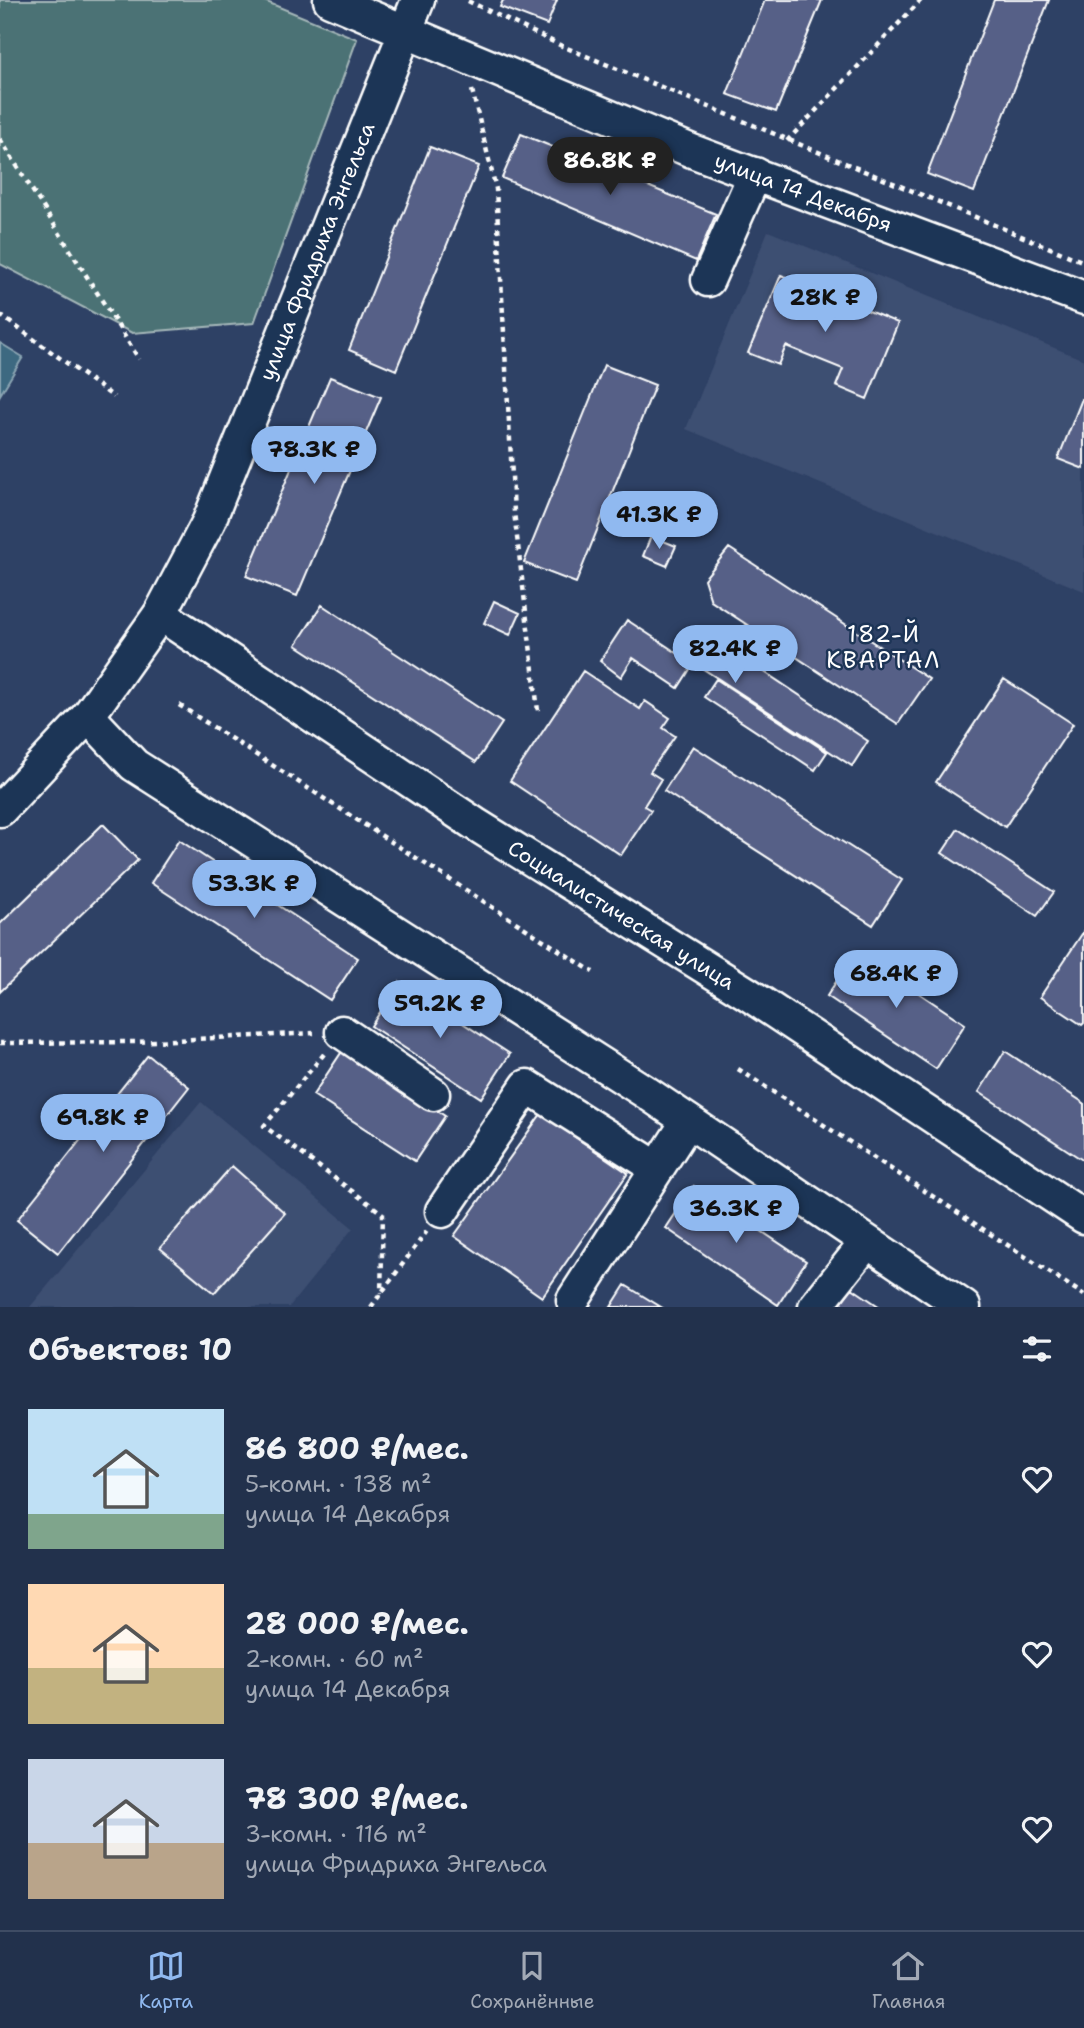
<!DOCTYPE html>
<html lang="ru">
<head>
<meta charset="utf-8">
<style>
  :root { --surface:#22314c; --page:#2e3d56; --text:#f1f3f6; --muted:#a2a9b5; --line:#3f4c64; --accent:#90b9f0 }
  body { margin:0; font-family:"Shantell Sans",sans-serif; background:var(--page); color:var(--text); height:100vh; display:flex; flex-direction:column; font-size:26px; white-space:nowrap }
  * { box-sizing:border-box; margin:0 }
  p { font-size:23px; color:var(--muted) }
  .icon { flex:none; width:38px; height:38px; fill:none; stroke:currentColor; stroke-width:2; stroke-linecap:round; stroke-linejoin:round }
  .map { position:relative; height:1307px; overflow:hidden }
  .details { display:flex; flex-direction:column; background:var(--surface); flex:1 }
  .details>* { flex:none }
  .price { position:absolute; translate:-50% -60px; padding:0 16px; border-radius:24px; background:var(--accent); color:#111; font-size:23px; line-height:46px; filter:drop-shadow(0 2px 4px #0008) }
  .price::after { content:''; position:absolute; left:50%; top:42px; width:21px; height:16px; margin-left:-10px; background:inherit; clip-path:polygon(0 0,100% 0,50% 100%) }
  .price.current { background:#222; color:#fff }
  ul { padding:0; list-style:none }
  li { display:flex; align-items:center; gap:21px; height:175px; padding:0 28px }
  li span { display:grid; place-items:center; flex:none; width:196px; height:140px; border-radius:0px; color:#555 }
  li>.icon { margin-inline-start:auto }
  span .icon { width:84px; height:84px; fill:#fffc; stroke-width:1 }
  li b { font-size:30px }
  h2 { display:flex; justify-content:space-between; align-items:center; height:84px; padding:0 28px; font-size:30px }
  .tab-bar { display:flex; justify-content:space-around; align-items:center; height:98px; border-top:2px solid var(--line); background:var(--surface); font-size:19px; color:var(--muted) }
  .tab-bar a { display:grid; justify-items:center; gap:4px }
  .tab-bar .current { color:var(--accent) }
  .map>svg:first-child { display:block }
  .built { fill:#3e4f72 }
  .green { fill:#4c7275; stroke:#a6b8ba; stroke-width:2 }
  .water { fill:#3d6981; stroke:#8ba5b3; stroke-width:2 }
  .building { fill:#576187; stroke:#fff; stroke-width:2 }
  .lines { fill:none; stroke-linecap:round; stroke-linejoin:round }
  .minor-casing { stroke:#fff; stroke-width:37 }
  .path { stroke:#fff; stroke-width:4.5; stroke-dasharray:5 5; stroke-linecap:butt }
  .minor { stroke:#1d3557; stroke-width:32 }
  .labels { text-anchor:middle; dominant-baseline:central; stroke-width:5; stroke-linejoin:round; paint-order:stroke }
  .street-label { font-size:21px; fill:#fff; stroke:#1d3557 }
  .neighbourhood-label { font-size:23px; letter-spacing:2px; fill:#fff; stroke:#1d3557 }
</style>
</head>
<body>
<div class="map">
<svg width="1084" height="1307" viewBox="0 0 1084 1307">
  <rect width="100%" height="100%" fill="#2e4165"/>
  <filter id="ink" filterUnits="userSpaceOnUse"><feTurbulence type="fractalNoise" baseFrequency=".0143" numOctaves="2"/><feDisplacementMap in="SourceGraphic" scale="14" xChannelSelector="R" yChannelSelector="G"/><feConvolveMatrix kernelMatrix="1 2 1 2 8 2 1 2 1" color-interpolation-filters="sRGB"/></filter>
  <g filter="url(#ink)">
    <!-- built -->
    <path class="built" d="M 768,231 L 1084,360 L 1084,591 L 686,429 Z
      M 201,1102 L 353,1228 L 289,1307 L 30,1307 Z"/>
    <!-- green -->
    <path class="green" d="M 0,0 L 262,0 L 357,39 L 254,323 L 132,333 L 0,264 Z"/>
    <!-- water -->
    <path class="water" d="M 0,343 L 23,357 L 0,395 Z"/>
    <!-- building -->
    <path class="building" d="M 503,0 L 557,0 L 547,25 L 500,7 Z
      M 765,0 L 822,0 L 776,112 L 727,94 Z
      M 994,0 L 1049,0 L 974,192 L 927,174 Z
      M 521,134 L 716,214 L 696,261 L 502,178 Z
      M 430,147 L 479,166 L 396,370 L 349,350 Z
      M 781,275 L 898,323 L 867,399 L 836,386 L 843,369 L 786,346 L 778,365 L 748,353 Z
      M 604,365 L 655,385 L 576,583 L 524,563 Z
      M 330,377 L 381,397 L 297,596 L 246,576 Z
      M 1082,399 L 1084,400 L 1084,469 L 1058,459 Z
      M 651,536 L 676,546 L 667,566 L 643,556 Z
      M 729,548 L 929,679 L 898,724 L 711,601 L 704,579 Z
      M 494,601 L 520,613 L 510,635 L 484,623 Z
      M 322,605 L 502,723 L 476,762 L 296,645 Z
      M 627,620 L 688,660 L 706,633 L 868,741 L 852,766 L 694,663 L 678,688 L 633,658 L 621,677 L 600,661 Z
      M 583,671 L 640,709 L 645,701 L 670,718 L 663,728 L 675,736 L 650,772 L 661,779 L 644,806 L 651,810 L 621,855 L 510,781 Z
      M 716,679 L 827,752 L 815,770 L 704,697 Z
      M 1004,679 L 1073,724 L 1005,827 L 936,782 Z
      M 693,746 L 902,880 L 873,925 L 664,791 Z
      M 103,824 L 138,860 L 0,992 L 0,924 Z
      M 958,829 L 1054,892 L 1037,916 L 942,853 Z
      M 179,840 L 358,958 L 330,1000 L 151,883 Z
      M 1084,931 L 1084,1023 L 1082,1025 L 1040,997 Z
      M 856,951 L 965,1024 L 936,1069 L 827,996 Z
      M 400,982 L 510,1054 L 481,1098 L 371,1026 Z
      M 343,1050 L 445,1116 L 415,1161 L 313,1095 Z
      M 1005,1051 L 1084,1103 L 1084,1161 L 979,1092 Z
      M 148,1055 L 189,1087 L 58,1253 L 17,1220 Z
      M 541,1114 L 628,1173 L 542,1297 L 454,1236 Z
      M 232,1166 L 285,1213 L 214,1293 L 160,1248 Z
      M 694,1186 L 806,1261 L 778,1305 L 666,1228 Z
      M 625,1285 L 661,1307 L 611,1307 Z
      M 852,1288 L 880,1307 L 838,1307 Z"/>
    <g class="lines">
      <!-- minor casing -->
      <g class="minor-casing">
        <g id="minor">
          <path id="s1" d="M 330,0 L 692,151 L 1084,298"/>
          <path d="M 708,280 L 755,174"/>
          <path id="s2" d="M 160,614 L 475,824 L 748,994 L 1084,1217"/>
          <path d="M 88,716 L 134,765 L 647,1093 L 964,1307"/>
          <path id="s3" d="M 0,810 L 88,716 L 160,614 L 209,521 L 418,0"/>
          <path d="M 342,1032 L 433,1094"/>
          <path d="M 442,1211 L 527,1086 L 657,1168"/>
          <path d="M 573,1300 L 688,1121"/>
          <path d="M 815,1307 L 866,1243"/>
        </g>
      </g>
      <!-- path -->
      <path class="path" d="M 468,1 L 562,46 L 1084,262
        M 472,90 L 496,189 L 514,512 L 538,711
        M 0,139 L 139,359
        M 787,141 L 921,0
        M 0,315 L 114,397
        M 179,705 L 593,972
        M 0,1043 L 136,1042 L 314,1033
        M 324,1054 L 264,1126 L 383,1214 L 381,1293
        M 738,1069 L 1084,1295
        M 371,1307 L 427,1231"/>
      <!-- minor -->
      <use href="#minor" class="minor"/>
    </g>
  </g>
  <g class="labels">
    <!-- street labels -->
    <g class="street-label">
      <text stroke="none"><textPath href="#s1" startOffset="511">улица 14 Декабря</textPath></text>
      <text stroke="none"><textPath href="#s3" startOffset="649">улица Фридриха Энгельса</textPath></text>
      <text stroke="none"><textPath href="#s2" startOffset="551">Социалистическая улица</textPath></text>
    </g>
    <!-- neighbourhood labels -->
    <g class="neighbourhood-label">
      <text x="884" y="634">182-Й<tspan x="884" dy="26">КВАРТАЛ</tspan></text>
    </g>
  </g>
</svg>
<b class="price current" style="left:610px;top:197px">86.8K ₽</b>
<b class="price" style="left:825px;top:334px">28K ₽</b>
<b class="price" style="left:314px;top:486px">78.3K ₽</b>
<b class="price" style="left:659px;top:551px">41.3K ₽</b>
<b class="price" style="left:735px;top:685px">82.4K ₽</b>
<b class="price" style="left:254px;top:920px">53.3K ₽</b>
<b class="price" style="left:896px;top:1010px">68.4K ₽</b>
<b class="price" style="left:440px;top:1040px">59.2K ₽</b>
<b class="price" style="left:103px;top:1154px">69.8K ₽</b>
<b class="price" style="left:736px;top:1245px">36.3K ₽</b>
</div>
<section class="details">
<h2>Объектов: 10<svg class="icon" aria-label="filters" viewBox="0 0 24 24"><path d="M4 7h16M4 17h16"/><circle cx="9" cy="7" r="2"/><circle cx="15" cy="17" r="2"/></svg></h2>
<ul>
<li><span style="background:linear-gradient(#bfe0f5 75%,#7fa58c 0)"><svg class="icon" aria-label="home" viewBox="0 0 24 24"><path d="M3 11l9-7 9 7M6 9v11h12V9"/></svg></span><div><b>86 800 ₽/мес.</b><p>5-комн. · 138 m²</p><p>улица 14 Декабря</p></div><svg class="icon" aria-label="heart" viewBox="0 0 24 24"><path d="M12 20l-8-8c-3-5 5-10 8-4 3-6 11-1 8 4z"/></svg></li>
<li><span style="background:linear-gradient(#ffd9b3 60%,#c2b280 0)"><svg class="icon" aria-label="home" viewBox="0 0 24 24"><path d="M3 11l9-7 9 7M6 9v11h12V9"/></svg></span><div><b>28 000 ₽/мес.</b><p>2-комн. · 60 m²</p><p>улица 14 Декабря</p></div><svg class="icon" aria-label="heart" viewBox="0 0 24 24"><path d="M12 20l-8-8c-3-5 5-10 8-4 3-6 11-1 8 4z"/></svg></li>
<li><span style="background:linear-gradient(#c9d6e8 60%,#b9a48a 0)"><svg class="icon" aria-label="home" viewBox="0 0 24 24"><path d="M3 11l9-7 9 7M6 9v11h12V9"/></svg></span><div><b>78 300 ₽/мес.</b><p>3-комн. · 116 m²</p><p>улица Фридриха Энгельса</p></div><svg class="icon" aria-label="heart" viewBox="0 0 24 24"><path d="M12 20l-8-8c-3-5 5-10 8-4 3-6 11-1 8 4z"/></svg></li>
</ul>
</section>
<nav class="tab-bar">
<a class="current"><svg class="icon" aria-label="map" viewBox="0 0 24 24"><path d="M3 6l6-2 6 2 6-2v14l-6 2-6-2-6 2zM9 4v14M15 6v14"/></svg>Карта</a>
<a><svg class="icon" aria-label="saved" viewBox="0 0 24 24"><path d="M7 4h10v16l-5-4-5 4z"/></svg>Сохранённые</a>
<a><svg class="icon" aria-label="home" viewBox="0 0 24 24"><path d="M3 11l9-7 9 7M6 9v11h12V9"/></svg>Главная</a>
</nav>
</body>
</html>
